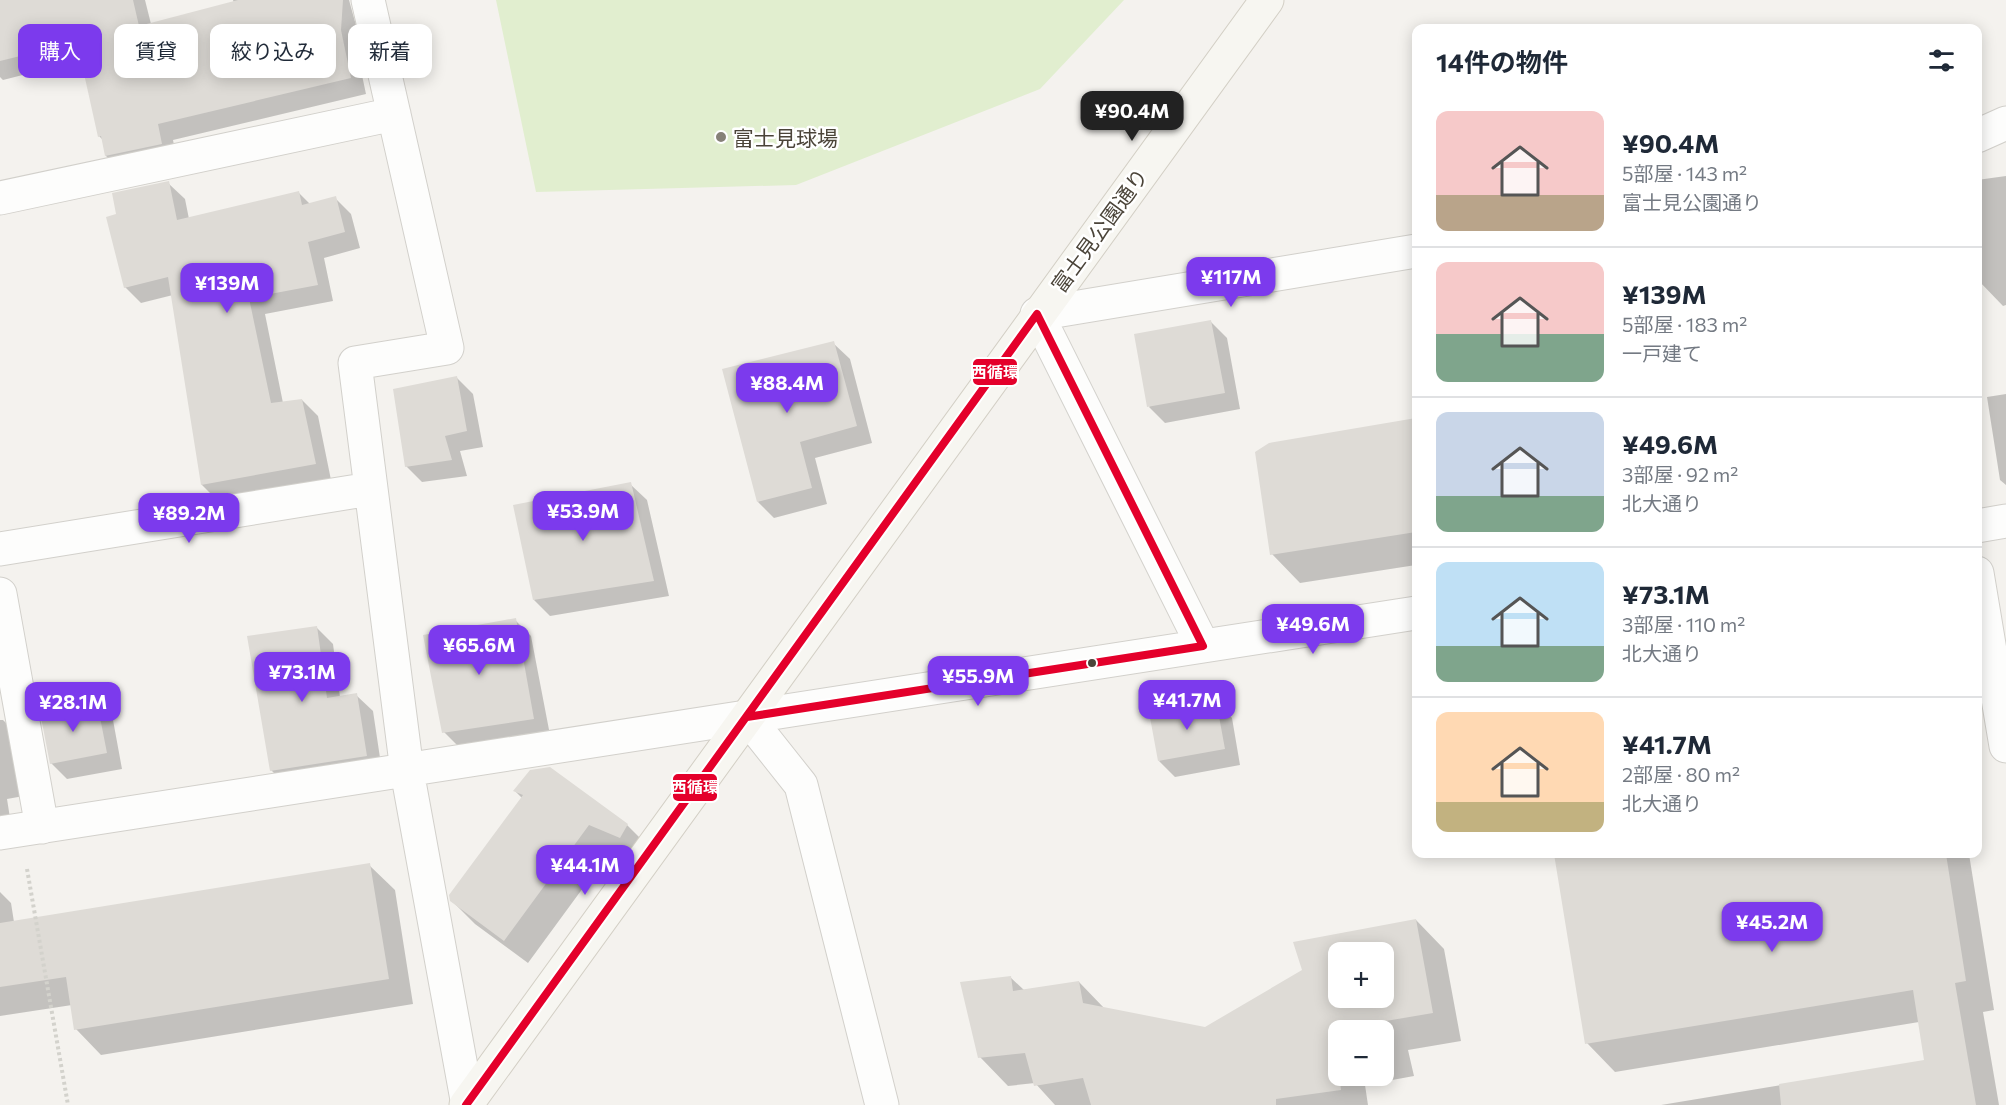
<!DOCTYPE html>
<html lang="ja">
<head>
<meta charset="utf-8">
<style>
  :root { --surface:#fff; --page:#f2f2f3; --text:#1f2937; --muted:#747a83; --line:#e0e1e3; --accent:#7c3aed }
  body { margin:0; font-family:Commissioner,"Noto Sans JP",sans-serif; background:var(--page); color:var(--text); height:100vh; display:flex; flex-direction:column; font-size:22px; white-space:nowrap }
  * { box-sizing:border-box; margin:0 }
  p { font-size:20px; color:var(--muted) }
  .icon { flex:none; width:33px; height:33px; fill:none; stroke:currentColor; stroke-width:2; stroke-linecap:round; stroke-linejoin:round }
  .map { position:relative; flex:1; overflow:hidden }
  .side { position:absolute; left:1412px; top:24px; width:570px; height:834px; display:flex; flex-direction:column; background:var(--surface); border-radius:12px; box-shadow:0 3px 15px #0003 }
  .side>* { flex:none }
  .banner { position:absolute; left:18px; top:24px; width:570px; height:54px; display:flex; gap:12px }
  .tools { position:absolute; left:1328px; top:942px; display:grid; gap:12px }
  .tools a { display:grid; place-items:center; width:66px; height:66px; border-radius:12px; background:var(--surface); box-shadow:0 3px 15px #0003; font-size:30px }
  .price { position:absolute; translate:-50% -51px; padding:0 14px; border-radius:12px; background:var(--accent); color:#fff; font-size:20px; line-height:39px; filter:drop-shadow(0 2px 3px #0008) }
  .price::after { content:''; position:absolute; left:50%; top:36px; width:18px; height:14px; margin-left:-9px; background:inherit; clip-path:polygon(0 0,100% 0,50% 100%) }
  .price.selected { background:#222; color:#fff }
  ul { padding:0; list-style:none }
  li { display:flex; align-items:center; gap:18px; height:150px; padding:0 24px }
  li+li { border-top:2px solid var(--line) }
  li span { display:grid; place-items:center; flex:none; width:168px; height:120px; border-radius:12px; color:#555 }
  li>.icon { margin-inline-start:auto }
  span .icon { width:72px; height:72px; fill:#fffc; stroke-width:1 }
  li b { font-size:26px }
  h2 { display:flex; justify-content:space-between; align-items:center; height:72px; padding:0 24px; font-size:26px }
  .chip { padding:0 21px; border-radius:12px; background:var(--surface); box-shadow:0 3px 15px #0003; font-size:21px; line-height:54px }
  .chip.selected { background:var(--accent); color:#fff }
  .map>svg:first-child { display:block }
  .green { fill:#e1eecf }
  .shadow { fill:#0003; fill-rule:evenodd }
  .building { fill:#dedbd6; fill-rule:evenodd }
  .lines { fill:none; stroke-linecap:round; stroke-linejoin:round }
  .street-casing { stroke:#d2d0cb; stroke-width:35 }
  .secondary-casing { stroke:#d3cfc5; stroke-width:35 }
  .path { stroke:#d3d2cc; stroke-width:4; stroke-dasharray:3 3; stroke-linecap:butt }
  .street { stroke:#fdfdfc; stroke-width:33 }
  .secondary { stroke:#f7f6f1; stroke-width:33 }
  .bus-1-casing { stroke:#fff; stroke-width:12 }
  .bus-1 { stroke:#e4002b; stroke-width:8 }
  .poi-dot { fill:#868178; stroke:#fff; stroke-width:2 }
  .bus-dot { fill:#4b4439; stroke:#fff; stroke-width:2 }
  .labels { text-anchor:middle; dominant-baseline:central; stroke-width:5; stroke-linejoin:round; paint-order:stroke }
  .poi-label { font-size:21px; fill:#4b4439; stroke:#fff; text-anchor:start }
  .street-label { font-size:21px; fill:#4b4439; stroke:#fff }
  .line-badge { stroke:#fff; stroke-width:2 }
  .badge-label { font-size:16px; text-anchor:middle; font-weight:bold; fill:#fff }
</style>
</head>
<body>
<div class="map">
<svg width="2006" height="1105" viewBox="0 0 2006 1105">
  <rect width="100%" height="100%" fill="#f4f2ee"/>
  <!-- green -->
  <path class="green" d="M 496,0 L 1124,0 L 1040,89 L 796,185 L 536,192 Z"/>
  <!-- shadow -->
  <path class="shadow" d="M 0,0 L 145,0 L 151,24 L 234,3 L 233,0 L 349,0 L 357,29 L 356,47 L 366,94 L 173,140 L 177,160 L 123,172 L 106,156 L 104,141 L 99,136 L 82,60 L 3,80 L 0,77 Z
    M 2006,176 L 2006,305 L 2003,306 L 1977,279 L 1977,180 Z
    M 168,183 L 185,199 L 189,219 L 298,192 L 310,204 L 335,198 L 351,214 L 360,248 L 324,258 L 333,301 L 265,314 L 283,403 L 302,400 L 318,416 L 331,480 L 218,501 L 202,485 L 173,295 L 141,303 L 125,287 L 117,215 Z
    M 1211,322 L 1227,338 L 1240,409 L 1165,423 L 1149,407 Z
    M 833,343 L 850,359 L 872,443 L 815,458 L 827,504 L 774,518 L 758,502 Z
    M 457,378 L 473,394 L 483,447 L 460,451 L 467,476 L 422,482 L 406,466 Z
    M 2006,394 L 2006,485 L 2000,480 L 1987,397 Z
    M 1416,420 L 1416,565 L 1300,583 L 1272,554 Z
    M 630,484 L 647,500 L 669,596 L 550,616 L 534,600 Z
    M 515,620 L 531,636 L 550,735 L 460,748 L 444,732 Z
    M 316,627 L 333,644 L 340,697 L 356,695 L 373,711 L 382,771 L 287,786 L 271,770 Z
    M 1216,702 L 1232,718 L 1240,765 L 1175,777 L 1159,761 Z
    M 97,703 L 113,720 L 122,769 L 67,779 L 51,763 Z
    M 0,720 L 3,720 L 26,743 L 35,794 L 7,799 L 10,818 L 0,819 Z
    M 515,791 L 627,825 L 650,848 L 643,861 L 613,847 L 528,963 L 475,924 L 451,900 L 522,798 Z
    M 1556,854 L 1969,854 L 1994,1010 L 1983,1012 L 1999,1105 L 1661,1105 L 1926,1061 L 1919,1022 L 1615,1072 L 1587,1043 Z
    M 369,865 L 395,890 L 413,1004 L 101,1055 L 76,1029 L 72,1005 L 0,1016 L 0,892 L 11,903 L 14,922 Z
    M 1416,920 L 1444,949 L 1461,1041 L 1408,1050 L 1414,1076 L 1365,1085 L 1368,1105 L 1055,1105 L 1035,1083 L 1008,1086 L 980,1057 L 1010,977 L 1024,990 L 1079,982 L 1105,1009 L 1205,1029 L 1304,971 L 1295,943 ZM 1338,952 L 1383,952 L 1383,998 L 1338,998 ZM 1338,1030 L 1383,1030 L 1383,1076 L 1338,1076 Z"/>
  <!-- building -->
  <path class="building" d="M 0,0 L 133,0 L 139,26 L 238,0 L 343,0 L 341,30 L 351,78 L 158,124 L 162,144 L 105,156 L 101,136 L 98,137 L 77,42 L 0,61 Z
    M 169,181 L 177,220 L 299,191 L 302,205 L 336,196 L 345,232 L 308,242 L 318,285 L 249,298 L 271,403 L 302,399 L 316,464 L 201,485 L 168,277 L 124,288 L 106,217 L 116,214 L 112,193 Z
    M 1211,320 L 1225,393 L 1147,407 L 1134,334 Z
    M 834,341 L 857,426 L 800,442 L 812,488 L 757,502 L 722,369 Z
    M 457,376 L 467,431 L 445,436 L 452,460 L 405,467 L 393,389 Z
    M 1416,418 L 1416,532 L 1270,555 L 1255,452 L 1269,443 Z
    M 631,482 L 654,581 L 533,600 L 513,505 Z
    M 516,618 L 534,719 L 442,733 L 423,635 Z
    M 317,626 L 327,698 L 357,693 L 367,756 L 270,771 L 247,636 Z
    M 1216,700 L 1225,749 L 1158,761 L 1149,712 Z
    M 97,702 L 107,753 L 50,764 L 40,712 Z
    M 550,767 L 628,824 L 620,838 L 589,825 L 504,941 L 450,901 L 449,895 L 523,795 L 513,791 L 530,770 Z
    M 1554,854 L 1946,854 L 1966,981 L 1955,983 L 1976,1105 L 1781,1105 L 1779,1084 L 1924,1060 L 1913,990 L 1585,1044 Z
    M 370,863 L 389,979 L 74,1030 L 66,977 L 0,987 L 0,923 Z
    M 1416,919 L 1433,1013 L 1380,1022 L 1382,1030 L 1338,1030 L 1337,1056 L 1341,1090 L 1276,1099 L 1276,1105 L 1091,1105 L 1083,1078 L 1034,1086 L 1025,1053 L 978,1058 L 960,982 L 1011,976 L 1013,991 L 1079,981 L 1083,1003 L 1205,1027 L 1302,970 L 1293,942 ZM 1338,952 L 1383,952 L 1383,998 L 1338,998 Z"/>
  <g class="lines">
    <!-- street casing -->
    <g class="street-casing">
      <path id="street" d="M 368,0 L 447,348 L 355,363 L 407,771 L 468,1105
        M 1977,136 L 2006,123
        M 0,198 L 394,114
        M 1977,526 L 2006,521
        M 0,549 L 370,489
        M 1977,573 L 2006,746
        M 0,594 L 42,827
        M 1203,646 L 1037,314 L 1416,251
        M 747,717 L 801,785 L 882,1105
        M 0,833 L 1416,613"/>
    </g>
    <!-- secondary casing -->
    <g class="secondary-casing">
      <path id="secondary" d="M 466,1105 L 1267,0"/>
    </g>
    <!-- path -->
    <path class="path" d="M 27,869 L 68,1105"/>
    <!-- street -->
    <use href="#street" class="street"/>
    <!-- secondary -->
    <use href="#secondary" class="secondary"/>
    <!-- bus-1 casing -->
    <g class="bus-1-casing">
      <path id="bus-1" d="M 466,1105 L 1037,314 L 1203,646 L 747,717"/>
    </g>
    <!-- bus-1 -->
    <use href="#bus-1" class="bus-1"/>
  </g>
  <!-- markers -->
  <circle class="poi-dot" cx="721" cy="137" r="6"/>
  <circle class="bus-dot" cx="1092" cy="663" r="5"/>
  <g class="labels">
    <!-- poi labels -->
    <g class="poi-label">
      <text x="733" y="137">富士見球場</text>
    </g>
    <!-- street labels -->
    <g class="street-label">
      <text transform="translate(1099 230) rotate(-54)">富士見公園通り</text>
    </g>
  </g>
  <g class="line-badge">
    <rect x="972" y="358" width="46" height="28" rx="6" fill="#e4002b"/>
    <rect x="672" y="773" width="46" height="29" rx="6" fill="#e4002b"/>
  </g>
  <g class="badge-label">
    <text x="995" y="378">西循環</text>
    <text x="695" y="793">西循環</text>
  </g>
</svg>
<div class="tools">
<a>+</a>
<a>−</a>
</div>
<b class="price selected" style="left:1132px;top:142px">¥90.4M</b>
<b class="price" style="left:1231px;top:308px">¥117M</b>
<b class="price" style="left:227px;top:314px">¥139M</b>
<b class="price" style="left:787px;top:414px">¥88.4M</b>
<b class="price" style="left:583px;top:542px">¥53.9M</b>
<b class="price" style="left:189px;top:544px">¥89.2M</b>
<b class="price" style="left:1313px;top:655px">¥49.6M</b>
<b class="price" style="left:479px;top:676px">¥65.6M</b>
<b class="price" style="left:302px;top:703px">¥73.1M</b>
<b class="price" style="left:978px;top:707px">¥55.9M</b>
<b class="price" style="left:1187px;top:731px">¥41.7M</b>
<b class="price" style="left:73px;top:733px">¥28.1M</b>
<b class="price" style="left:585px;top:896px">¥44.1M</b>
<b class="price" style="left:1772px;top:953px">¥45.2M</b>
<div class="banner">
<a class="chip selected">購入</a>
<a class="chip">賃貸</a>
<a class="chip">絞り込み</a>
<a class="chip">新着</a>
</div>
<section class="side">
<h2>14件の物件<svg class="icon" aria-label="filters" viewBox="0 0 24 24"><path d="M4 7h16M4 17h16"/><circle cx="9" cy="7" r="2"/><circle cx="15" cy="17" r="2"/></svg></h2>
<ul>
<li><span style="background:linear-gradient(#f6c9c9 70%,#b9a48a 0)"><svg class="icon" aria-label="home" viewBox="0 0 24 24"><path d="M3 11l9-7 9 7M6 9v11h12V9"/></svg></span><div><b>¥90.4M</b><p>5部屋 · 143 m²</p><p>富士見公園通り</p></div></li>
<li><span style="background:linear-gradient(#f6c9c9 60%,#7fa58c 0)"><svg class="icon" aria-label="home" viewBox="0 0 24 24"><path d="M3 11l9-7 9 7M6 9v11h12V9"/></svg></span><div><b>¥139M</b><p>5部屋 · 183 m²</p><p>一戸建て</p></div></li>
<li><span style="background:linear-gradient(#c9d6e8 70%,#7fa58c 0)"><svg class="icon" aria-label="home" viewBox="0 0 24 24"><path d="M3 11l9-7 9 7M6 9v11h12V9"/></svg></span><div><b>¥49.6M</b><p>3部屋 · 92 m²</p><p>北大通り</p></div></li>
<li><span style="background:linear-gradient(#bfe0f5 70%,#7fa58c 0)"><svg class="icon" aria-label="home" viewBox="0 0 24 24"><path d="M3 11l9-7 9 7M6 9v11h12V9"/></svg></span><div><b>¥73.1M</b><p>3部屋 · 110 m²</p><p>北大通り</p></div></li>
<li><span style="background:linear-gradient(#ffd9b3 75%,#c2b280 0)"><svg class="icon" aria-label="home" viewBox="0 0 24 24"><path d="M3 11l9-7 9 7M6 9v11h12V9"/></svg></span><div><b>¥41.7M</b><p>2部屋 · 80 m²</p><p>北大通り</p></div></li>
</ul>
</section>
</div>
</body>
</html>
